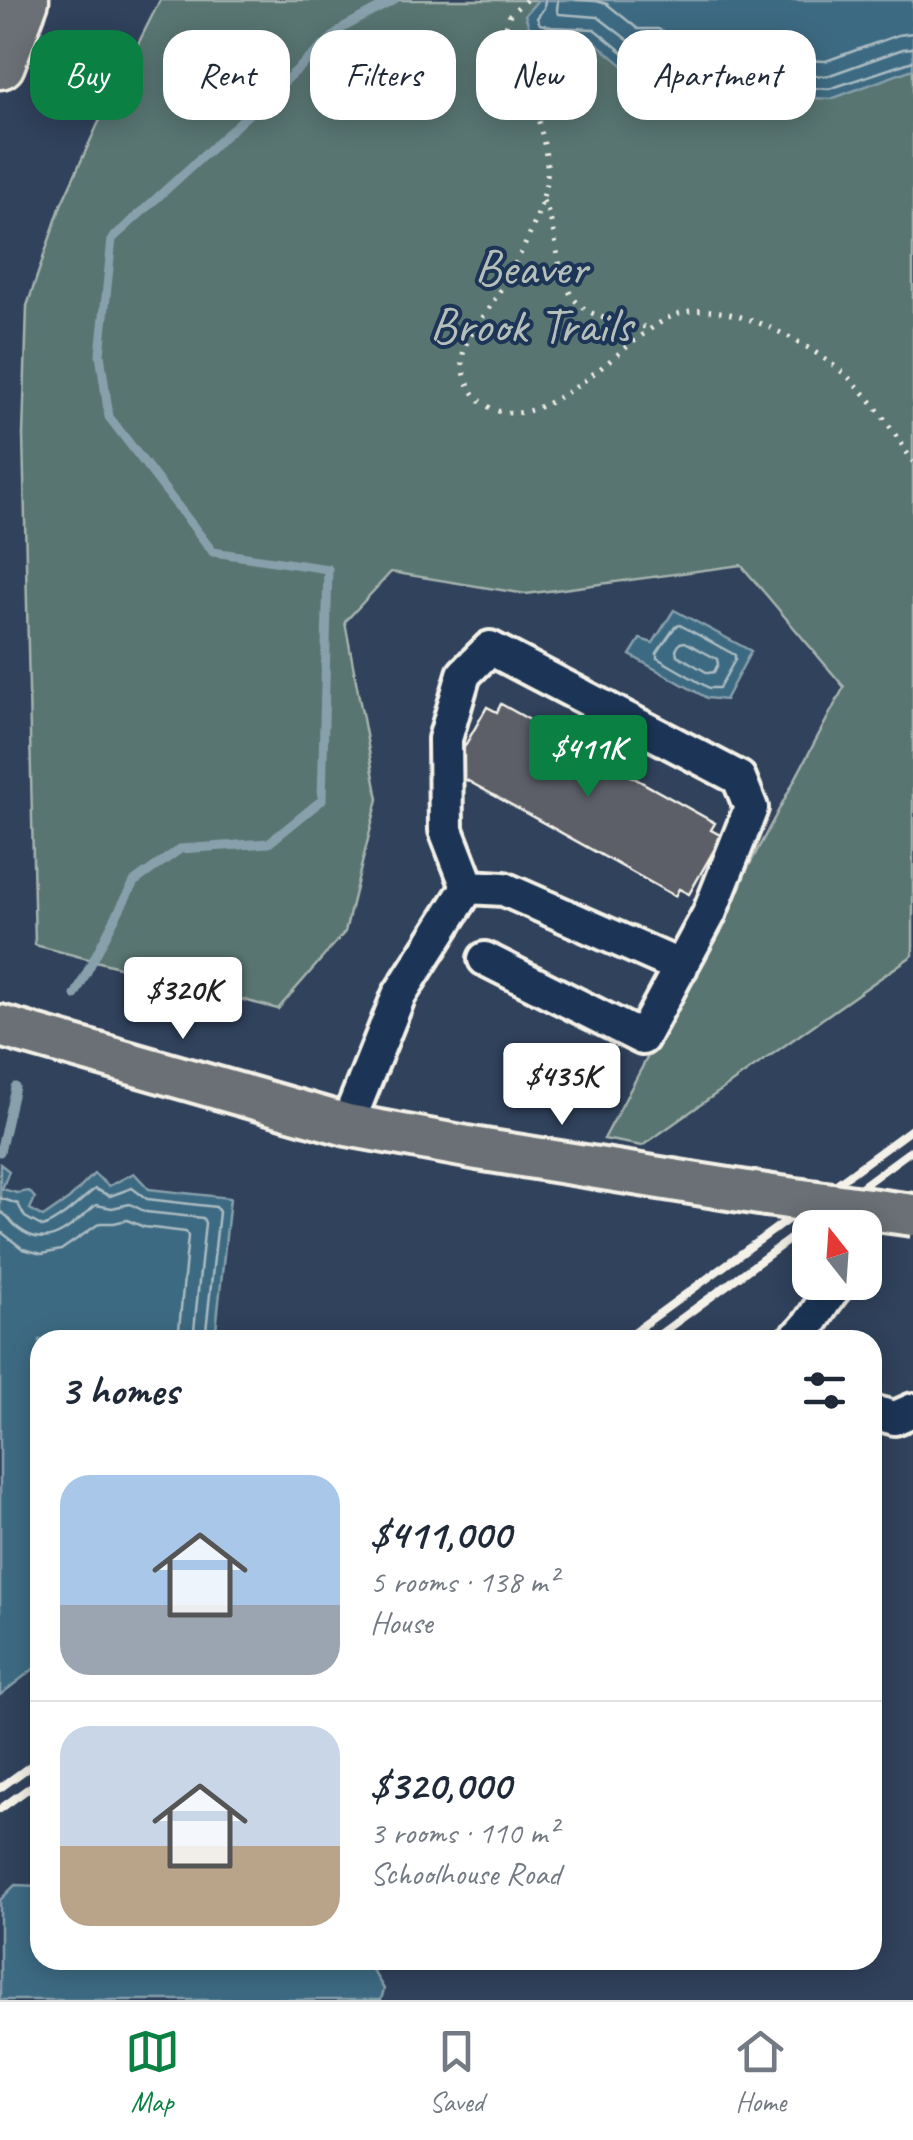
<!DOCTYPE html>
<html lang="en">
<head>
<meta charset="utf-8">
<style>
  :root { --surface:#fff; --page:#f6f6f7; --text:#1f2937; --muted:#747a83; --line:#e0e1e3; --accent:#0b8043 }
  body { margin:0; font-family:Caveat,sans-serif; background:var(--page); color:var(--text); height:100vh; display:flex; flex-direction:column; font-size:38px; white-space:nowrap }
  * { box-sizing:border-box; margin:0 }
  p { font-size:32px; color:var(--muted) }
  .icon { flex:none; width:55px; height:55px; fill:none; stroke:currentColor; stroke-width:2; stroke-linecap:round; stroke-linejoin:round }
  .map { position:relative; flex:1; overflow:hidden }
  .panel { position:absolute; left:30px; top:1330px; width:852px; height:640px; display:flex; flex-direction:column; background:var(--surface); border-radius:30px; box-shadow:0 5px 25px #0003 }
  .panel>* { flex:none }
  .banner { position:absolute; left:30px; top:30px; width:855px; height:90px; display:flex; gap:20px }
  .needle { width:65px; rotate:343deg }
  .tools { position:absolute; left:792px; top:1210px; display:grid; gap:20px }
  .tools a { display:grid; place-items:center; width:90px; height:90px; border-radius:20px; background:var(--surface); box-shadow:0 5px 25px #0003; font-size:50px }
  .price { position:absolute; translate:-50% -85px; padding:0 22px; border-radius:10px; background:#fff; color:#222; font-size:32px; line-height:65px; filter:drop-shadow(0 2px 5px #0008) }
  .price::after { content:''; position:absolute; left:50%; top:60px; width:30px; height:22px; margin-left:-15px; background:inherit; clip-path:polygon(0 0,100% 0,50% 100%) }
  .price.active { background:var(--accent); color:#fff }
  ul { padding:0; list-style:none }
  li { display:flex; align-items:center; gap:30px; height:250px; padding:0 30px }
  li+li { border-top:2px solid var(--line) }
  li span { display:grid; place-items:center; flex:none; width:280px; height:200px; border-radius:30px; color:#555 }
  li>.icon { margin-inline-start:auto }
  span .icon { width:120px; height:120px; fill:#fffc; stroke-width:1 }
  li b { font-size:42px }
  h2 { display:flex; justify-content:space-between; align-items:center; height:120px; padding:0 30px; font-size:42px }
  .pill { padding:0 35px; border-radius:30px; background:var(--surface); box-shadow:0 5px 25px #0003; font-size:35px; line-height:90px }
  .pill.active { background:var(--accent); color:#fff }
  .menu { display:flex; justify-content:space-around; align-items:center; height:140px; border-top:2px solid var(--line); background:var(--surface); font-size:28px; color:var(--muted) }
  .menu a { display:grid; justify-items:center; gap:5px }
  .menu .active { color:var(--accent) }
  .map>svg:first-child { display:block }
  .green { fill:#597572; stroke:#a6b3ad; stroke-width:2.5 }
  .water { fill:#3e6a83; stroke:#87a0ab; stroke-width:2.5 }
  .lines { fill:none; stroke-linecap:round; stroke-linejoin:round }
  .shore { stroke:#abbbc0; stroke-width:2.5 }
  .stream { stroke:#87a0ab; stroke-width:9 }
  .building { fill:#5c5f67; stroke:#f4f1e8; stroke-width:2.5 }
  .minor-casing { stroke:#f4f1e8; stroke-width:40 }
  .major-casing { stroke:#f4f1e8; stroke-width:48 }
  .highway-casing { stroke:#f4f1e8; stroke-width:55 }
  .path { stroke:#f4f1e8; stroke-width:5; stroke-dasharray:2.5 8; stroke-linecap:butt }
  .minor { stroke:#1d3557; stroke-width:32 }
  .major { stroke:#6a7074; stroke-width:40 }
  .highway { stroke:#6a7074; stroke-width:48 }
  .rail { stroke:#f4f1e8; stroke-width:8 }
  .major-bridge-casing { stroke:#f4f1e8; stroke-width:48; stroke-linecap:butt }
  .major-bridge { stroke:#6a7074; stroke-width:40 }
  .labels { text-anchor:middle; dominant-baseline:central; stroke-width:8; stroke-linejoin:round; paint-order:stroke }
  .park-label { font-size:50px; fill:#b6bfb9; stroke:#1d3557 }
</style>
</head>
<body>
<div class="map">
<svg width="913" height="2000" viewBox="0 0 913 2000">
  <rect width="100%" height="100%" fill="#30425c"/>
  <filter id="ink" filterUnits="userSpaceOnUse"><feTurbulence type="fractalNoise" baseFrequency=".01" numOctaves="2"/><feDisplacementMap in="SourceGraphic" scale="20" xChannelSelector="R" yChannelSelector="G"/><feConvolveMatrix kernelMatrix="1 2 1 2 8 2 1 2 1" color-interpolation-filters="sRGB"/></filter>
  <g filter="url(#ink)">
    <!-- green -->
    <path class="green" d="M 160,0 L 913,0 L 913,955 L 642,1146 L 604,1139 L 844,687 L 741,565 L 526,594 L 391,572 L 345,622 L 378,799 L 345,932 L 278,1009 L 35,945 L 23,435 L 27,306 L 61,205 L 97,126 Z"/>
    <!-- water -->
    <path class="water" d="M 538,0 L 913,0 L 913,69 L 831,99 L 769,96 L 669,76 L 648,65 L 627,69 L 590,38 L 549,37 L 530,30 L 525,15 Z
      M 674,610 L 751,651 L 725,700 L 707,698 L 630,655 L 640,639 L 653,643 Z
      M 0,1164 L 9,1171 L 2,1189 L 17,1193 L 29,1191 L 35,1198 L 30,1209 L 43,1217 L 69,1199 L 94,1174 L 109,1186 L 134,1173 L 149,1189 L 230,1198 L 215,1340 L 40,1340 L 40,1664 L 0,1695 Z
      M 15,1885 L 40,1886 L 40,1960 L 366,1960 L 384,1989 L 381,2000 L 0,2000 L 0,1900 Z"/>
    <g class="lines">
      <!-- shore -->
      <path class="shore" d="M 545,0 L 544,8 L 537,18 L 540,24 L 551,27 L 594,29 L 630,58 L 650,56 L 672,67 L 770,86 L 829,89 L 913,61
        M 558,0 L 557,10 L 559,14 L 598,17 L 633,44 L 652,43 L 677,55 L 772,74 L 827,76 L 903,49 L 913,48
        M 576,0 L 596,1 L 607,4 L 638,29 L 658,29 L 682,41 L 774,59 L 826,61 L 898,35 L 913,33
        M 680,625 L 735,655 L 735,660 L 719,688 L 709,688 L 657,658 L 657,653 L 675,627 Z
        M 685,642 L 717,659 L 718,664 L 714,672 L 708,673 L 677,655 L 676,650 L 680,643 Z
        M 0,1198 L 18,1204 L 25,1217 L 43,1227 C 63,1219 78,1202 95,1189 L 110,1196 L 132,1188 L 147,1199 L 216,1207 L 219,1212 L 205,1340
        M 0,1212 C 10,1216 9,1221 18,1228 C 49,1253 71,1225 96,1205 L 112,1208 L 130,1204 L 146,1212 L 203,1218 L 205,1223 L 193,1340
        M 0,1231 L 23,1249 L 42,1254 L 61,1250 L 100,1223 L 114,1223 L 127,1220 L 144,1227 L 186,1232 L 188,1236 L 178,1340"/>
      <!-- stream -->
      <path class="stream" d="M 75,995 L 134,882 L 180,849 L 269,843 L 322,800 L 328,569 L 213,552 L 109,417 L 100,354 L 112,239 L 344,27 L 394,0
        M 0,1152 L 15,1087"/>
    </g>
    <!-- building -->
    <path class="building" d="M 501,704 L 715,823 L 711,830 L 722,836 L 689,894 L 679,889 L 675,896 L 461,777 L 464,771 L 454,765 L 487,707 L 497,712 Z"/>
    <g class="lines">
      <!-- minor casing -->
      <g class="minor-casing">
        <path id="minor" d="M 468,887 L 504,889 L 681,967
          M 347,1125 L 399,995 L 468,887 L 446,830 L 445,739 L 464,674 L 490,648 L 739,778 L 751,808 L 709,914 L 642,1038 L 485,959
          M 794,1340 C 815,1324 820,1301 840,1282
          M 872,1412 L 895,1418 L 913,1410"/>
      </g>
      <!-- major casing -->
      <g class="major-casing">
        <path id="major" d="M 0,1026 L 347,1125 L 478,1149 L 766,1195"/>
      </g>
      <!-- highway casing -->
      <g class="highway-casing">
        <path id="highway" d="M 0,64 L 24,0"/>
      </g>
      <!-- path -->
      <path class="path" d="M 526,0 L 510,14 L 504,33 C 508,46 514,55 520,67 C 531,88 550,154 547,177 C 541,221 516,264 493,302 C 485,316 471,331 465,347 C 458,364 467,390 482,402 C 538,449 627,332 677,314 C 729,297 811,344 849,378 C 875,401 894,433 913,462
        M 543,201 C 563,237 550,295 594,314 C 611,322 632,324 650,328"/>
      <!-- minor -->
      <use href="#minor" class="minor"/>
      <!-- major -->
      <use href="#major" class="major"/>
      <!-- highway -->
      <use href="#highway" class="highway"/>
      <!-- rail -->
      <path class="rail" d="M 623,1340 L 913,1128
        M 652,1340 L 913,1149
        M 0,1788 L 40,1759
        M 0,1809 L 40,1780"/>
      <!-- major-bridge casing -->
      <g class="major-bridge-casing">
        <path id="major-bridge" d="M 766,1195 L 913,1215"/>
      </g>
      <!-- major-bridge -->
      <use href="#major-bridge" class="major-bridge"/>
    </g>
  </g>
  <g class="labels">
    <!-- park labels -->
    <g class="park-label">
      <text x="531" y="267">Beaver<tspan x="531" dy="58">Brook Trails</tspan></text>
    </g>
  </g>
</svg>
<div class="tools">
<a><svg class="needle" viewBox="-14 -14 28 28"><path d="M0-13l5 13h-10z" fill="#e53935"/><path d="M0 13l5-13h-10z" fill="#747a83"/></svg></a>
</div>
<b class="price active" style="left:588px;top:800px">$411K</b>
<b class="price" style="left:183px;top:1042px">$320K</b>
<b class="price" style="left:562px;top:1128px">$435K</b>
<div class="banner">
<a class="pill active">Buy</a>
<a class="pill">Rent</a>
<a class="pill">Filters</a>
<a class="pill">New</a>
<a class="pill">Apartment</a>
</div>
<section class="panel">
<h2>3 homes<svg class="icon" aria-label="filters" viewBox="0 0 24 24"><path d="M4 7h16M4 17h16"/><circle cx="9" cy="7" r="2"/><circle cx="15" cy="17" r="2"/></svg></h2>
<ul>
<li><span style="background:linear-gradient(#a9c7e8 65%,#9aa5b1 0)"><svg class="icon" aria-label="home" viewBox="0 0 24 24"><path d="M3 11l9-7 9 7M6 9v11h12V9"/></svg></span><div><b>$411,000</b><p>5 rooms · 138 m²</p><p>House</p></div></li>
<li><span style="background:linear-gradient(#c9d6e8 60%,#b9a48a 0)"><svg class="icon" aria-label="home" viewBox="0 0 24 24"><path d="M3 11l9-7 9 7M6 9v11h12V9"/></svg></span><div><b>$320,000</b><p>3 rooms · 110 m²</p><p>Schoolhouse Road</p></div></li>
</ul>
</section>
</div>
<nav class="menu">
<a class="active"><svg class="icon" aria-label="map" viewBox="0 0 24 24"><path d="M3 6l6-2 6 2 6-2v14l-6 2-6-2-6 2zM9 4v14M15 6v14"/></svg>Map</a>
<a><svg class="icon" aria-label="saved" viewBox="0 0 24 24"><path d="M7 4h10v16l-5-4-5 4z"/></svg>Saved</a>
<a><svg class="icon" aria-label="home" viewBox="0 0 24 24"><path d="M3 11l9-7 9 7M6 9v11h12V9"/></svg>Home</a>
</nav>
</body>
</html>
